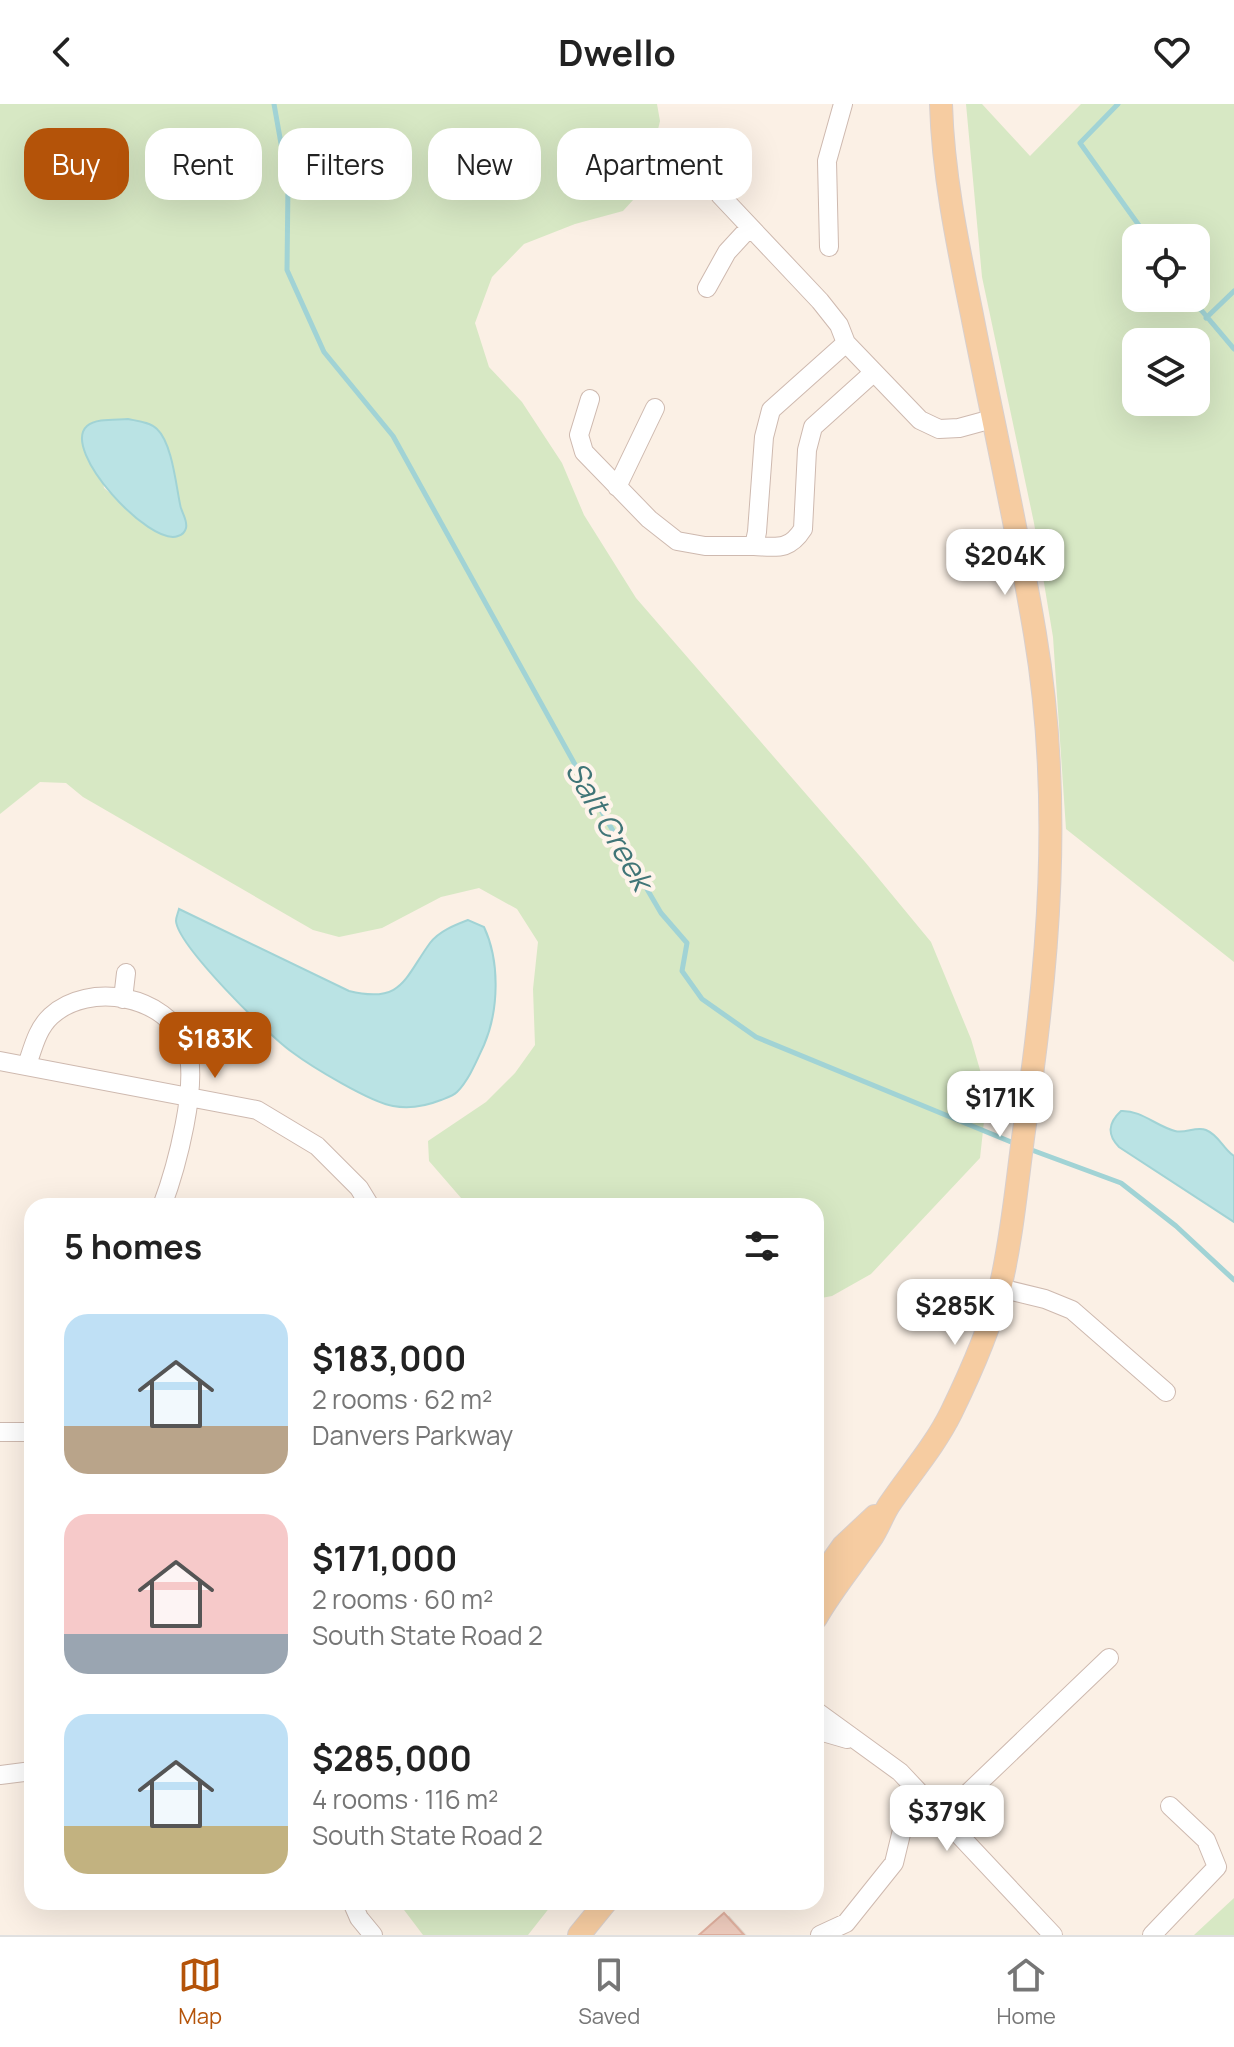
<!DOCTYPE html>
<html lang="en">
<head>
<meta charset="utf-8">
<style>
  :root { --surface:#fff; --page:#f2f2f2; --text:#222; --muted:#767676; --line:#e0e0e0; --accent:#b45309 }
  body { margin:0; font-family:Manrope,sans-serif; background:var(--page); color:var(--text); height:100vh; display:flex; flex-direction:column; font-size:30px; white-space:nowrap }
  * { box-sizing:border-box; margin:0 }
  p { font-size:26px; color:var(--muted) }
  .icon { flex:none; width:44px; height:44px; fill:none; stroke:currentColor; stroke-width:2; stroke-linecap:round; stroke-linejoin:round }
  .map { position:relative; flex:1; overflow:hidden }
  .sheet { position:absolute; left:24px; top:1094px; width:800px; height:712px; display:flex; flex-direction:column; background:var(--surface); border-radius:24px; box-shadow:0 8px 32px #0002 }
  .sheet>* { flex:none }
  .guide { position:absolute; left:24px; top:24px; width:800px; height:72px; display:flex; gap:16px }
  .controls { position:absolute; left:1122px; top:120px; display:grid; gap:16px }
  .controls a { display:grid; place-items:center; width:88px; height:88px; border-radius:16px; background:var(--surface); box-shadow:0 8px 32px #0002; font-size:40px }
  .price { position:absolute; translate:-50% -68px; padding:0 18px; border-radius:16px; background:#fff; color:#222; font-size:26px; line-height:52px; filter:drop-shadow(0 2px 4px #0008) }
  .price::after { content:''; position:absolute; left:50%; top:48px; width:24px; height:18px; margin-left:-12px; background:inherit; clip-path:polygon(0 0,100% 0,50% 100%) }
  .price.selected { background:var(--accent); color:#fff }
  ul { padding:0; list-style:none }
  li { display:flex; align-items:center; gap:24px; height:200px; padding:0 40px }
  li span { display:grid; place-items:center; flex:none; width:224px; height:160px; border-radius:24px; color:#555 }
  li>.icon { margin-inline-start:auto }
  span .icon { width:96px; height:96px; fill:#fffc; stroke-width:1 }
  li b { font-size:34px }
  h2 { display:flex; justify-content:space-between; align-items:center; height:96px; padding:0 40px; font-size:34px }
  .tag { padding:0 28px; border-radius:24px; background:var(--surface); box-shadow:0 8px 32px #0002; font-size:28px; line-height:72px }
  .tag.selected { background:var(--accent); color:#fff }
  header { display:flex; justify-content:space-between; align-items:center; height:104px; padding:0 40px; background:var(--surface); font-size:36px; font-weight:700 }
  .menu { display:flex; justify-content:space-around; align-items:center; height:112px; border-top:2px solid var(--line); background:var(--surface); font-size:22px; color:var(--muted) }
  .menu a { display:grid; justify-items:center; gap:4px }
  .menu .selected { color:var(--accent) }
  .map>svg:first-child { display:block }
  .green { fill:#d7e8c4; fill-rule:evenodd }
  .water { fill:#bae3e4; stroke:#a1d3d5; stroke-width:2 }
  .lines { fill:none; stroke-linecap:round; stroke-linejoin:round }
  .stream { stroke:#a1d3d5; stroke-width:5 }
  .building { fill:#efccbe; stroke:#e1b09f; stroke-width:2; filter:url(#shadow) }
  .minor-casing { stroke:#ceb9af; stroke-width:20 }
  .major-casing { stroke:#d8cfcd; stroke-width:24 }
  .minor { stroke:#fff; stroke-width:18 }
  .major { stroke:#f6cca1; stroke-width:22 }
  .labels { text-anchor:middle; dominant-baseline:central; stroke-width:8; stroke-linejoin:round; paint-order:stroke }
  .water-label { font-size:30px; font-style:italic; fill:#407577; stroke:#fef4eb }
</style>
</head>
<body>
<header><svg class="icon" aria-label="back" viewBox="0 0 24 24"><path d="M15 5l-7 7 7 7"/></svg>Dwello<svg class="icon" aria-label="heart" viewBox="0 0 24 24"><path d="M12 20l-8-8c-3-5 5-10 8-4 3-6 11-1 8 4z"/></svg></header>
<div class="map">
<svg width="1234" height="1831" viewBox="0 0 1234 1831">
  <defs>
    <filter id="shadow"><feDropShadow dx="4.5" dy="4.5" stdDeviation="0" flood-color="#0004"/></filter>
  </defs>
  <rect width="100%" height="100%" fill="#fbf0e5"/>
  <!-- green -->
  <path class="green" d="M 0,0 L 657,0 L 660,17 L 644,84 L 623,107 L 575,120 L 524,140 L 492,173 L 475,219 L 489,263 L 522,298 L 562,359 L 584,411 L 636,494 L 865,758 L 931,838 L 971,935 L 987,990 L 980,1054 L 871,1170 L 832,1192 L 816,1195 L 816,1102 L 468,1102 L 429,1057 L 428,1037 L 486,998 L 515,969 L 535,941 L 533,885 L 538,838 L 517,805 L 479,784 L 441,793 L 382,824 L 339,833 L 313,826 L 83,693 L 66,679 L 40,678 L 0,710 ZM 94,318 L 158,325 C 176,354 175,388 186,419 L 154,426 L 104,384 Z
    M 966,0 L 982,0 L 1030,52 L 1081,0 L 1234,0 L 1234,858 L 1066,725 L 1053,533 L 1034,419 L 982,173 ZM 1136,134 L 1196,134 L 1196,194 L 1136,194 ZM 1136,238 L 1196,238 L 1196,298 L 1136,298 Z
    M 1234,1794 L 1234,1831 L 1194,1831 Z
    M 398,1798 L 554,1798 L 528,1831 L 423,1831 Z"/>
  <!-- water -->
  <path class="water" d="M 128,315 C 137,317 150,318 157,325 C 172,339 176,381 180,400 C 181,408 188,416 186,424 C 185,428 182,431 178,432 C 150,443 60,346 87,322 C 96,314 116,316 128,315 Z
    M 179,805 L 349,887 C 402,900 404,875 430,839 C 439,827 455,821 468,816 L 484,823 C 500,857 499,906 484,941 C 477,956 469,976 457,988 C 453,992 446,994 441,996 C 426,1002 410,1005 393,1002 C 370,998 312,963 292,948 C 269,932 178,842 176,817 C 176,813 178,809 179,805 Z
    M 1121,1007 C 1141,1006 1156,1022 1175,1027 C 1185,1030 1196,1022 1206,1026 C 1219,1031 1223,1045 1234,1052 L 1234,1118 L 1119,1043 C 1107,1031 1108,1019 1121,1007 Z"/>
  <g class="lines">
    <!-- stream -->
    <path class="stream" d="M 274,0 L 288,79 L 287,166 L 324,248 L 393,332 L 588,684 L 661,809 L 687,839 L 682,867 L 702,895 L 756,933 L 1016,1040
      M 1118,0 L 1080,39 L 1148,134
      M 1191,194 L 1234,245
      M 1206,214 L 1234,187
      M 1029,1045 L 1121,1079 L 1176,1122 L 1234,1176"/>
  </g>
  <!-- building -->
  <path class="building" d="M 724,1809 L 744,1831 L 699,1831 Z"/>
  <g class="lines">
    <!-- minor casing -->
    <g class="minor-casing">
      <path id="minor" d="M 720,91 L 820,197 L 839,221 L 846,239 L 920,316 L 939,325 L 959,324 L 992,315
        M 829,143 L 827,57 L 843,0
        M 707,184 L 727,148 L 750,123
        M 590,295 L 579,331 L 584,348 L 649,415 L 677,437 L 705,442 L 754,442 L 757,428 L 764,333 L 771,306 L 846,239
        M 617,383 L 655,304
        M 754,442 C 777,443 789,447 803,425 L 807,346 L 813,323 L 873,269
        M 123,895 L 126,869
        M 0,957 L 257,1006 L 317,1042 L 359,1084 L 370,1102
        M 27,961 C 33,944 37,925 51,912 C 89,877 167,891 186,941 C 200,978 176,1065 162,1102
        M 1000,1184 L 1045,1195 L 1072,1206 L 1166,1288
        M 0,1328 L 32,1328
        M 816,1607 L 900,1668 L 1053,1831
        M 816,1626 L 847,1635
        M 0,1671 L 32,1667
        M 943,1713 L 1109,1554
        M 352,1798 L 359,1814 L 373,1831
        M 820,1831 L 846,1819 L 894,1759 L 902,1726 L 924,1693
        M 1152,1831 L 1217,1763 L 1206,1736 L 1170,1702"/>
    </g>
    <!-- major casing -->
    <g class="major-casing">
      <path id="major" d="M 816,1480 L 843,1442 L 875,1412
        M 816,1514 C 832,1486 852,1462 870,1436 C 878,1425 882,1412 889,1401 C 910,1370 934,1343 951,1309 C 970,1270 990,1226 1000,1184 C 1012,1135 1017,1077 1024,1027 C 1049,862 1063,696 1035,530 C 1017,423 993,318 972,211 C 958,142 943,71 941,0
        M 579,1831 L 606,1798"/>
    </g>
    <!-- minor -->
    <use href="#minor" class="minor"/>
    <!-- major -->
    <use href="#major" class="major"/>
  </g>
  <g class="labels">
    <!-- water labels -->
    <g class="water-label">
      <text transform="translate(610 721) rotate(60)">Salt Creek</text>
    </g>
  </g>
</svg>
<div class="controls">
<a><svg class="icon" aria-label="locate" viewBox="0 0 24 24"><circle cx="12" cy="12" r="6"/><path d="M12 2v4M12 18v4M2 12h4M18 12h4"/></svg></a>
<a><svg class="icon" aria-label="layers" viewBox="0 0 24 24"><path d="M12 4l9 5-9 5-9-5zM3 14l9 5 9-5"/></svg></a>
</div>
<b class="price" style="left:1005px;top:493px">$204K</b>
<b class="price selected" style="left:215px;top:976px">$183K</b>
<b class="price" style="left:1000px;top:1035px">$171K</b>
<b class="price" style="left:955px;top:1243px">$285K</b>
<b class="price" style="left:947px;top:1749px">$379K</b>
<div class="guide">
<a class="tag selected">Buy</a>
<a class="tag">Rent</a>
<a class="tag">Filters</a>
<a class="tag">New</a>
<a class="tag">Apartment</a>
</div>
<section class="sheet">
<h2>5 homes<svg class="icon" aria-label="filters" viewBox="0 0 24 24"><path d="M4 7h16M4 17h16"/><circle cx="9" cy="7" r="2"/><circle cx="15" cy="17" r="2"/></svg></h2>
<ul>
<li><span style="background:linear-gradient(#bfe0f5 70%,#b9a48a 0)"><svg class="icon" aria-label="home" viewBox="0 0 24 24"><path d="M3 11l9-7 9 7M6 9v11h12V9"/></svg></span><div><b>$183,000</b><p>2 rooms · 62 m²</p><p>Danvers Parkway</p></div></li>
<li><span style="background:linear-gradient(#f6c9c9 75%,#9aa5b1 0)"><svg class="icon" aria-label="home" viewBox="0 0 24 24"><path d="M3 11l9-7 9 7M6 9v11h12V9"/></svg></span><div><b>$171,000</b><p>2 rooms · 60 m²</p><p>South State Road 2</p></div></li>
<li><span style="background:linear-gradient(#bfe0f5 70%,#c2b280 0)"><svg class="icon" aria-label="home" viewBox="0 0 24 24"><path d="M3 11l9-7 9 7M6 9v11h12V9"/></svg></span><div><b>$285,000</b><p>4 rooms · 116 m²</p><p>South State Road 2</p></div></li>
</ul>
</section>
</div>
<nav class="menu">
<a class="selected"><svg class="icon" aria-label="map" viewBox="0 0 24 24"><path d="M3 6l6-2 6 2 6-2v14l-6 2-6-2-6 2zM9 4v14M15 6v14"/></svg>Map</a>
<a><svg class="icon" aria-label="saved" viewBox="0 0 24 24"><path d="M7 4h10v16l-5-4-5 4z"/></svg>Saved</a>
<a><svg class="icon" aria-label="home" viewBox="0 0 24 24"><path d="M3 11l9-7 9 7M6 9v11h12V9"/></svg>Home</a>
</nav>
</body>
</html>
